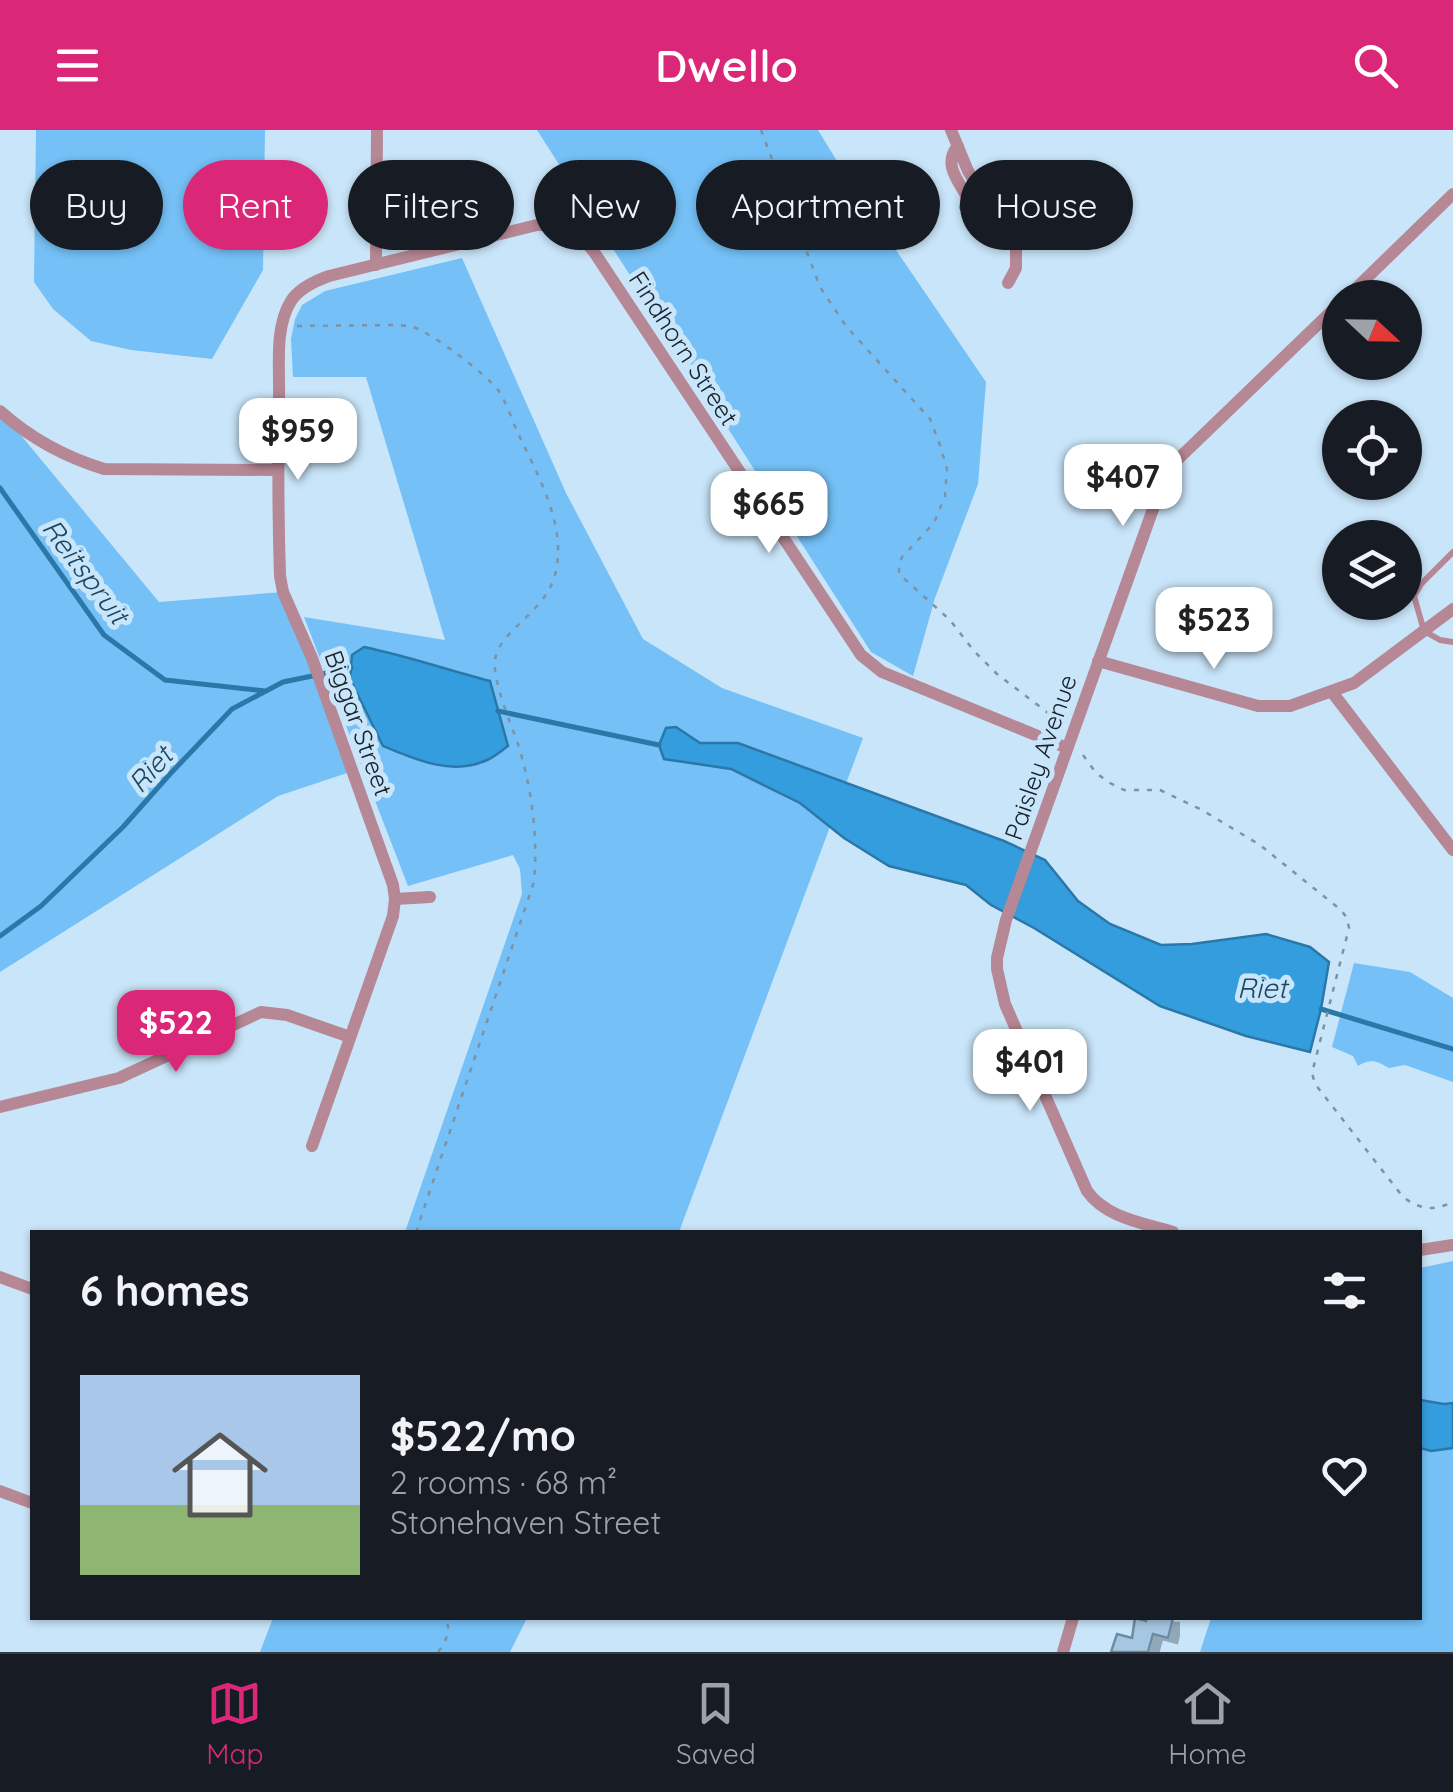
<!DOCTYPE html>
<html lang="en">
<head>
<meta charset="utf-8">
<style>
  :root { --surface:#171b24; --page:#20242c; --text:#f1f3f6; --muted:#9ea1a6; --line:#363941; --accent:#db2777 }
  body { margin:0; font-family:Quicksand,sans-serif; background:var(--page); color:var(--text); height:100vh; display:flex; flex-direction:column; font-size:38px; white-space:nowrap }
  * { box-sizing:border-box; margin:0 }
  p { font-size:32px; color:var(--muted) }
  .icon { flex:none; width:55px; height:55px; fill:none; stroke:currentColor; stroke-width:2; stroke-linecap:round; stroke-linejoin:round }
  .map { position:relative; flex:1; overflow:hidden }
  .panel { position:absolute; left:30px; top:1100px; width:1392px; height:390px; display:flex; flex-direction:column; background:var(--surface); border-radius:0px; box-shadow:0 2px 8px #0004 }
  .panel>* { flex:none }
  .banner { position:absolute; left:30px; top:30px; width:1395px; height:90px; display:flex; gap:20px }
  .needle { width:65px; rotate:112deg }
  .controls { position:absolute; left:1322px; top:150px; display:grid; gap:20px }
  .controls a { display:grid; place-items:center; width:100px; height:100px; border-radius:50%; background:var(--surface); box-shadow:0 2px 8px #0004; font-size:50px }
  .price { position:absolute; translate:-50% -85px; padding:0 22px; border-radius:20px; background:#fff; color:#222; font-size:32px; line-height:65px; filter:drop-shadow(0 2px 5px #0008) }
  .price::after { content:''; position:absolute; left:50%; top:60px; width:30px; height:22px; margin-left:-15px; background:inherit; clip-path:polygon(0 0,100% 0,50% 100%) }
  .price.current { background:var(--accent); color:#fff }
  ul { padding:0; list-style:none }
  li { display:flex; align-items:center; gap:30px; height:250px; padding:0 50px }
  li+li { border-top:2px solid var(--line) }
  li span { display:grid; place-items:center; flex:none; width:280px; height:200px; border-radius:0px; color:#555 }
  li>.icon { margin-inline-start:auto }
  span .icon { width:120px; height:120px; fill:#fffc; stroke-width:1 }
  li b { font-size:42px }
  h2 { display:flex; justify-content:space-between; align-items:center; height:120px; padding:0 50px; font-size:42px }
  .tag { padding:0 35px; border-radius:45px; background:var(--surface); box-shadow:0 2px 8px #0004; font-size:35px; line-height:90px }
  .tag.current { background:var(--accent); color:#fff }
  header { display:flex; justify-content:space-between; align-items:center; height:130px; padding:0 50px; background:var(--accent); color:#fff; font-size:45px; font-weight:600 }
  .tabs { display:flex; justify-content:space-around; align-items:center; height:140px; border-top:2px solid var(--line); background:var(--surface); font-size:28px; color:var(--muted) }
  .tabs a { display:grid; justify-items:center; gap:5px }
  .tabs .current { color:var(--accent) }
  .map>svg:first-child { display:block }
  .green { fill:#75c0f6 }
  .water { fill:#349dde; stroke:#2b78a8; stroke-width:2.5 }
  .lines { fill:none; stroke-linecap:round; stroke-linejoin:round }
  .stream { stroke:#2b78a8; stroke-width:5 }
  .building { fill:#a6c7e1; stroke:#6c8ca4; stroke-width:2.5; filter:url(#shadow) }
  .path { stroke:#7d92a2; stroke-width:2.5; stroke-dasharray:5 8; stroke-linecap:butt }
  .service { stroke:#b68794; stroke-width:6 }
  .minor { stroke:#b68794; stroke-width:12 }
  .labels { text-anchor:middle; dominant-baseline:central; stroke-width:10; stroke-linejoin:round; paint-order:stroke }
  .street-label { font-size:25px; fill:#15212b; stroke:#c9e5f9 }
  .water-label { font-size:28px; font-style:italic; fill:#1d4662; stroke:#c9e5f9 }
</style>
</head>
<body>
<header><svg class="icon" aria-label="menu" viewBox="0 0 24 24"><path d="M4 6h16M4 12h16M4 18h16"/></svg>Dwello<svg class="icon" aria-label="search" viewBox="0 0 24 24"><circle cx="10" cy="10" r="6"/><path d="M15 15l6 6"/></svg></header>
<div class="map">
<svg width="1453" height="1522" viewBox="0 0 1453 1522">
  <defs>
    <filter id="shadow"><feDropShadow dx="9" dy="5" stdDeviation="0" flood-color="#0004"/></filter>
  </defs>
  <rect width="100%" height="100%" fill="#c9e5f9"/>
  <!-- green -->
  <path class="green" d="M 36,0 L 265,0 L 263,140 L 212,229 L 131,220 L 91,211 L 53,179 L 34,152 Z
    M 537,0 L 818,0 L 851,54 L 986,252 L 978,354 L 935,468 L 913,546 L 871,522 Z
    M 462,128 L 566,363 L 643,509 L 722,558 L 863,608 L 679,1102 L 405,1102 L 522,764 L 520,739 L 513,725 L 408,756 L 304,487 L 445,510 L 366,247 L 293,247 L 291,209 L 295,189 L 302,175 L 325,161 Z
    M 0,280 L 159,472 L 283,462 L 353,641 L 278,666 L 0,842 Z
    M 1354,833 L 1410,842 L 1453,868 L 1453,952 L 1405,935 L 1389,938 C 1377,931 1370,928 1358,936 L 1353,926 L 1332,917 Z
    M 1453,1131 L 1453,1522 L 1200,1522 L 1211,1488 L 1420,1488 L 1420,1138 Z
    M 273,1488 L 527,1488 L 510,1522 L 260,1522 Z"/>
  <!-- water -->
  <path class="water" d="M 364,517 C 407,526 448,540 490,551 L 508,616 C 501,621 494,627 487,630 C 453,646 416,630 383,616 L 350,549 L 352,525 Z
    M 676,597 L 700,613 L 738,613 L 1004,711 L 1045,730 L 1078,771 L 1110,794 L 1161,815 L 1192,814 L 1266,804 L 1310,817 L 1329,832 L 1321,879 L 1310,922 L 1246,906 L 1160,876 L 1034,798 L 991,775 L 966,755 L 889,736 L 844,708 L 800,673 L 731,639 L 664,629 L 659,615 L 666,598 Z
    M 1420,1270 L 1444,1274 L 1453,1273 L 1453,1318 L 1431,1321 L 1420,1318 Z"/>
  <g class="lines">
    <!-- stream -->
    <path class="stream" d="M 0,358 L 104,505 L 165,550 L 265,561
      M 498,581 L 659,615
      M 0,806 L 41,776 L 123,697 L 170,644 L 232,579 L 283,552 L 351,538
      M 1321,879 L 1453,919"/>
  </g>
  <!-- building -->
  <path class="building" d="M 1135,1488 L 1146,1491 L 1147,1488 L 1173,1488 L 1168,1508 L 1153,1504 L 1148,1522 L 1111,1522 L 1117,1504 L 1132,1508 Z"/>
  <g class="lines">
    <!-- path -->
    <path class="path" d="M 761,0 L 820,157 L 846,196 L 930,289 L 940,315 L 947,339 L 945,366 L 934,393 L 902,427 L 899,435 L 899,444 L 950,490 L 974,521 L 997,544 L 1056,589 L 1060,594
      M 297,196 L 398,195 C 403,196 408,195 413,197 C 432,203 486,244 498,260 C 506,271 511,288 517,301 C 537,344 568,396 555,445 C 545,483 499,500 495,530 C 492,550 512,596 519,617 C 532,662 538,705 534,752 L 416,1102
      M 1083,625 L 1096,643 L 1110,653 L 1124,660 L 1160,660 L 1202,680 L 1260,715 L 1341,780 L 1347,788 L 1349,798 L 1312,943 L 1315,954 L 1403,1067 C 1421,1080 1433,1081 1453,1072
      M 438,1522 C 446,1511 452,1500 445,1488"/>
    <!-- service -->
    <path class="service" d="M 1453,422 L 1421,454 L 1414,466 L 1424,501 L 1440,510 L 1453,512"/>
    <!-- minor -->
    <path class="minor" d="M 951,0 L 968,41 L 1016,115 L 1016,138 L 1008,153
      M 958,16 C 942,34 959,52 969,70 L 965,77
      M 376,135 L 377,0
      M 1346,168 L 1453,64
      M 0,281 C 30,308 65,327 104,339 L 277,340
      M 1098,531 L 1258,576 L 1290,576 L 1354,553 L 1453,479
      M 1332,562 L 1453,720
      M 395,769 L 430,767
      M 0,977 L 119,948 L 261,882 L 287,885 L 350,907
      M 312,1016 L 393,786 L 395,769 L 393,755 L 312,528 L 283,462 L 280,446 C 278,386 278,328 279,269 C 280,238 274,198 291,171 C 299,158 315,151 329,146 L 537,95 C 562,94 579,102 594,122 L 861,525 L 882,542 L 1067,618
      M 1173,1102 C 1144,1093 1106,1088 1087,1061 L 1005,874 L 997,839 L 997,828 L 1006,790 L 1162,354 L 1174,333 L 1340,173
      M 1420,1120 L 1453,1115
      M 0,1147 L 32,1159
      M 0,1361 L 32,1373
      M 1063,1522 L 1073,1488"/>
  </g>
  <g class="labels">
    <!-- street labels -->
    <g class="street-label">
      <text transform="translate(684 218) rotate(57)">Findhorn Street</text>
      <text transform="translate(359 593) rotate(70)">Biggar Street</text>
      <text transform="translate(1040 627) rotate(-71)">Paisley Avenue</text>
    </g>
    <!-- water labels -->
    <g class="water-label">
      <text transform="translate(86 441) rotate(53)">Reitspruit</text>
      <text transform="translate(150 639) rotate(-48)">Riet</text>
      <text x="1262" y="857">Riet</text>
    </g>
  </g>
</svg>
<div class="controls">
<a><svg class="needle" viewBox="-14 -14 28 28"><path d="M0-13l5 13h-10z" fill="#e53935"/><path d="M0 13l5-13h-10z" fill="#9ea1a6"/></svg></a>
<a><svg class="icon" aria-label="locate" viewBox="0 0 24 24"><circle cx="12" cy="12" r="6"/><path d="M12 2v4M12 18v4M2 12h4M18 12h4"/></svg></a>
<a><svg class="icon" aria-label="layers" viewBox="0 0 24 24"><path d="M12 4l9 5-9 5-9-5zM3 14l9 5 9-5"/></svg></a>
</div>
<b class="price" style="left:298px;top:353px">$959</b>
<b class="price" style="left:1123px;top:399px">$407</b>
<b class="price" style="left:769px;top:426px">$665</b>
<b class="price" style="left:1214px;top:542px">$523</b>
<b class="price current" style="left:176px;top:945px">$522</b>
<b class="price" style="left:1030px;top:984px">$401</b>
<div class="banner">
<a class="tag">Buy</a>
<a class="tag current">Rent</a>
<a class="tag">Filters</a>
<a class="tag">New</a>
<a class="tag">Apartment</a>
<a class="tag">House</a>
</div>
<section class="panel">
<h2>6 homes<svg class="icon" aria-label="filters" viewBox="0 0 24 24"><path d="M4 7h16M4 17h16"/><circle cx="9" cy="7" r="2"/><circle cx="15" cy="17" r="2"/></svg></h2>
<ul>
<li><span style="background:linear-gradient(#a9c7e8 65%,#8fb573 0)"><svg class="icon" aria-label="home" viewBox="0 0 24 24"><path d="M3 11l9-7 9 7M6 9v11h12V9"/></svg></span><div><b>$522/mo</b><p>2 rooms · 68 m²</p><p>Stonehaven Street</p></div><svg class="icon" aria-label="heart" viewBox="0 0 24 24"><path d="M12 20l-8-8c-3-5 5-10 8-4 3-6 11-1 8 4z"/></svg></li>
</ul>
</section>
</div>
<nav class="tabs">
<a class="current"><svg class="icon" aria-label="map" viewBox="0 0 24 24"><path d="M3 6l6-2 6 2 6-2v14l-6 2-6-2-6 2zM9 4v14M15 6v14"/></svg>Map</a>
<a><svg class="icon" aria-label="saved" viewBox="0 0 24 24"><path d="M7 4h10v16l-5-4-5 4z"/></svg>Saved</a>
<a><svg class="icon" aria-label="home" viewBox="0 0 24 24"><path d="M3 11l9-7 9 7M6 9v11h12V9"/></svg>Home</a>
</nav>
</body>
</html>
